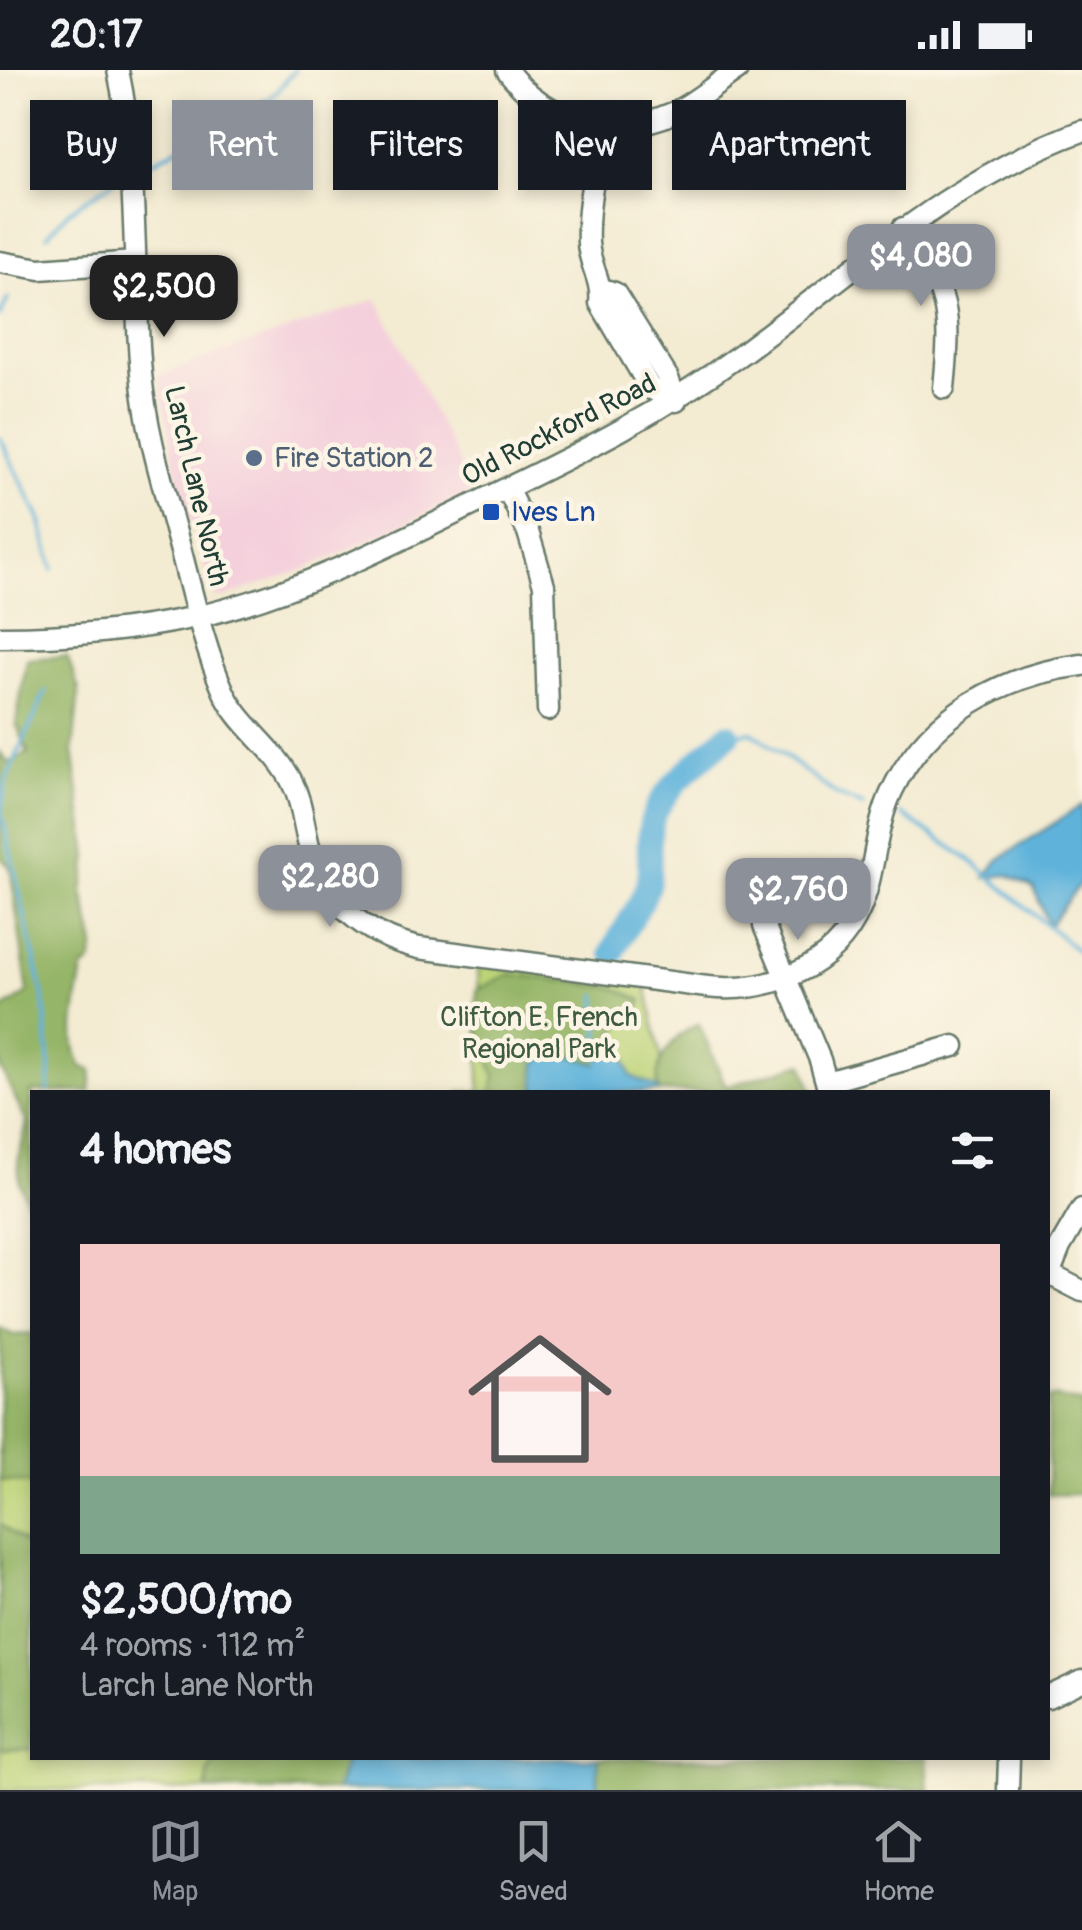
<!DOCTYPE html>
<html lang="en">
<head>
<meta charset="utf-8">
<style>
  :root { --surface:#171b24; --page:#20242c; --text:#f1f3f6; --muted:#9ea1a6; --line:#363941; --accent:#8c9099 }
  body { margin:0; font-family:Pangolin,sans-serif; background:var(--page); color:var(--text); height:100vh; display:flex; flex-direction:column; font-size:38px; white-space:nowrap }
  * { box-sizing:border-box; margin:0 }
  p { font-size:32px; color:var(--muted) }
  .icon { flex:none; width:55px; height:55px; fill:none; stroke:currentColor; stroke-width:2; stroke-linecap:round; stroke-linejoin:round }
  .map { position:relative; flex:1; overflow:hidden }
  .sheet { position:absolute; left:30px; top:1020px; width:1020px; height:670px; display:flex; flex-direction:column; background:var(--surface); border-radius:0px; box-shadow:0 5px 15px #0003 }
  .sheet>* { flex:none }
  .top-card { position:absolute; left:30px; top:30px; width:1022px; height:90px; display:flex; gap:20px }
  .price { position:absolute; translate:-50% -85px; padding:0 22px; border-radius:20px; background:var(--accent); color:#fff; font-size:32px; line-height:65px; filter:drop-shadow(0 2px 5px #0008) }
  .price::after { content:''; position:absolute; left:50%; top:60px; width:30px; height:22px; margin-left:-15px; background:inherit; clip-path:polygon(0 0,100% 0,50% 100%) }
  .price.selected { background:#222; color:#fff }
  ul { padding:0; list-style:none }
  li { display:grid; align-content:center; gap:20px; height:530px; padding:0 50px }
  li span { display:grid; place-items:center; height:310px; border-radius:0px; color:#555 }
  li>.icon { margin-inline-start:auto }
  span .icon { width:180px; height:180px; fill:#fffc; stroke-width:1 }
  li b { font-size:42px }
  h2 { display:flex; justify-content:space-between; align-items:center; height:120px; padding:0 50px; font-size:42px }
  .tag { padding:0 35px; border-radius:0px; background:var(--surface); box-shadow:0 5px 15px #0003; font-size:35px; line-height:90px }
  .tag.selected { background:var(--accent); color:#fff }
  .status { display:flex; justify-content:space-between; align-items:center; height:70px; padding:0 50px; background:var(--surface); direction:ltr }
  .status svg { height:28px; fill:currentColor }
  .tabs { display:flex; justify-content:space-around; align-items:center; height:140px; border-top:2px solid var(--line); background:var(--surface); font-size:28px; color:var(--muted) }
  .tabs a { display:grid; justify-items:center; gap:5px }
  .tabs .selected { color:var(--accent) }
  .map>svg:first-child { display:block }
  .built { fill:#f4cfdc }
  .green { fill:#bcd377; stroke:#6e8856; stroke-width:2.5 }
  .forest { fill:#95b568; stroke:#5a794e; stroke-width:2.5 }
  .water { fill:#5fb3db; stroke:#3f7888; stroke-width:2.5 }
  .lines { fill:none; stroke-linecap:round; stroke-linejoin:round }
  .stream { stroke:#5fb3db; stroke-width:4 }
  .river { stroke:#5fb3db; stroke-width:25 }
  .minor-casing { stroke:#697a6b; stroke-width:25 }
  .minor { stroke:#fff; stroke-width:20 }
  .service-dot { fill:#5c6f8a; stroke:#fcf5e5; stroke-width:4 }
  .transit-dot { fill:#1a4fb4; stroke:#fcf5e5; stroke-width:4 }
  .labels { text-anchor:middle; dominant-baseline:central; stroke-width:9; stroke-linejoin:round; paint-order:stroke }
  .street-label { font-size:28px; fill:#1f3d34; stroke:#fcf5e5 }
  .service-label { font-size:28px; fill:#4e5e75; stroke:#fcf5e5; text-anchor:start }
  .transit-label { font-size:28px; fill:#164399; stroke:#fcf5e5; text-anchor:start }
  .park-label { font-size:28px; fill:#3e5b41; stroke:#fcf5e5 }
</style>
</head>
<body>
<div class="status"><b>20:17</b><svg viewBox="0 0 49 12"><path d="M0 12V9h3v3zM5 12V6h3v6zM10 12V3h3v9zM15 12V0h3v12zM26 1h20v11H26zM47 4h2v5h-2z"/></svg></div>
<div class="map">
<svg width="1082" height="1720" viewBox="0 0 1082 1720">
  <rect width="100%" height="100%" fill="#fcf5e5"/>
  <filter id="ink" filterUnits="userSpaceOnUse"><feTurbulence type="fractalNoise" baseFrequency=".01" numOctaves="2"/><feDisplacementMap in="SourceGraphic" scale="20" xChannelSelector="R" yChannelSelector="G"/><feConvolveMatrix kernelMatrix="1 2 1 2 8 2 1 2 1" color-interpolation-filters="sRGB"/></filter>
  <filter id="wash" filterUnits="userSpaceOnUse"><feTurbulence type="fractalNoise" baseFrequency=".0048" numOctaves="4" result="noise"/><feDisplacementMap in="SourceGraphic" scale="40" xChannelSelector="R" yChannelSelector="G"/><feGaussianBlur stdDeviation="2.25" result="paint"/><feColorMatrix in="noise" values="0 0 0 0 0 0 0 0 0 0 0 0 0 0 0 0 0 1.4 0 .05"/><feComposite in="paint" operator="in"/></filter>
  <g filter="url(#wash)">
    <rect width="100%" height="100%" fill="#f3ebd2"/>
    <!-- built -->
    <path class="built" d="M 377,229 L 474,422 L 308,498 L 222,528 L 214,526 L 177,404 L 158,305 Z"/>
    <!-- green -->
    <path class="green" d="M 478,894 L 646,915 L 668,1022 L 459,1022 L 480,1021 Z
      M 32,1340 L 32,1688 L 326,1688 L 320,1720 L 0,1720 L 0,1341 Z"/>
    <!-- forest -->
    <path class="forest" d="M 67,586 L 79,620 L 73,681 L 88,786 L 83,822 L 95,876 L 91,893 L 83,899 C 78,932 66,967 82,997 L 92,1000 L 90,1022 L 32,1022 L 32,1145 L 20,1114 L 18,1092 L 27,1053 L 0,997 L 0,941 L 28,923 L 10,797 L 0,787 L 0,682 L 8,693 L 28,683 L 16,653 L 27,589 Z
      M 510,904 L 615,918 L 642,930 L 633,953 L 619,956 L 608,981 L 597,994 L 553,981 L 535,1022 L 492,1022 L 495,1006 L 476,954 L 477,920 Z
      M 699,954 L 726,1017 L 803,993 L 813,1022 L 659,1022 C 651,993 673,965 699,954 Z
      M 0,1258 L 14,1265 L 32,1263 L 32,1414 L 0,1410 Z
      M 1055,1327 L 1082,1333 L 1082,1424 L 1048,1425 L 1048,1329 Z
      M 0,1454 L 32,1479 L 32,1677 L 29,1679 L 0,1680 Z
      M 218,1688 L 346,1688 L 337,1720 L 207,1720 L 208,1701 Z
      M 598,1688 L 926,1688 L 928,1720 L 598,1720 Z"/>
    <!-- water -->
    <path class="water" d="M 1082,735 L 1082,811 L 1049,856 L 1033,817 L 1008,805 L 985,808 L 998,790 Z
      M 553,981 L 597,994 L 608,981 L 623,985 L 631,1006 L 656,1017 L 659,1022 L 535,1022 L 536,993 Z
      M 346,1688 L 598,1688 L 598,1720 L 337,1720 Z"/>
    <g class="lines">
      <!-- stream -->
      <path class="stream" d="M 152,92 L 272,27 L 295,0
        M 47,166 L 69,141 L 113,112
        M 0,246 L 8,228
        M 0,368 L 40,449 L 53,499
        M 46,621 L 6,710 L 1,742 L 44,930 L 50,1000 L 48,1022
        M 728,665 L 752,662 L 837,725 L 863,736
        M 901,744 L 970,790 L 1082,885
        M 597,925 L 600,995"/>
      <!-- river -->
      <path class="river" d="M 613,882 C 622,859 643,836 648,813 C 652,792 646,772 652,751 C 663,716 702,689 728,665"/>
    </g>
  </g>
  <g filter="url(#ink)">
    <g class="lines">
      <!-- minor casing -->
      <g class="minor-casing">
        <path id="minor" d="M 118,0 C 139,99 132,203 141,303 C 146,362 164,418 179,474 C 192,522 203,574 223,620 C 238,655 273,676 291,710 C 302,731 303,753 309,776 C 322,831 366,866 419,878 L 707,917 C 767,924 834,899 860,839 C 876,801 874,759 892,721 C 928,645 1002,605 1082,595
          M 507,0 C 544,51 615,69 673,43 C 696,32 716,14 737,0
          M 603,55 C 597,93 586,134 588,173 C 589,194 603,212 600,233 L 650,318 L 676,331
          M 903,158 C 949,224 952,238 944,318
          M 0,192 L 40,199 L 135,192
          M 602,219 L 615,223 L 668,308 L 676,331
          M 507,418 L 528,462 L 544,515 L 548,640
          M 0,567 C 65,567 132,561 196,547 C 301,523 401,470 497,423 C 586,380 661,342 741,284 C 852,203 950,109 1082,61
          M 764,856 L 820,990 L 829,1022
          M 827,1012 L 954,976
          M 1049,1204 L 1082,1221
          M 1048,1207 L 1060,1177 L 1082,1139
          M 1048,1627 L 1082,1611
          M 1008,1720 L 1009,1688"/>
      </g>
      <!-- minor -->
      <use href="#minor" class="minor"/>
    </g>
  </g>
  <!-- markers -->
  <circle class="service-dot" cx="254" cy="388" r="10"/>
  <rect class="transit-dot" x="481" y="432" width="20" height="20" rx="5"/>
  <g class="labels">
    <!-- street labels -->
    <g class="street-label">
      <text transform="translate(559 360) rotate(-27)">Old Rockford Road</text>
      <text transform="translate(196 416) rotate(77)">Larch Lane North</text>
    </g>
    <!-- service labels -->
    <g class="service-label">
      <text x="274" y="388">Fire Station 2</text>
    </g>
    <!-- transit labels -->
    <g class="transit-label">
      <text x="511" y="442">Ives Ln</text>
    </g>
    <!-- park labels -->
    <g class="park-label">
      <text x="539" y="947">Clifton E. French<tspan x="539" dy="32">Regional Park</tspan></text>
    </g>
  </g>
</svg>
<b class="price" style="left:921px;top:239px">$4,080</b>
<b class="price selected" style="left:164px;top:270px">$2,500</b>
<b class="price" style="left:330px;top:860px">$2,280</b>
<b class="price" style="left:798px;top:873px">$2,760</b>
<div class="top-card">
<a class="tag">Buy</a>
<a class="tag selected">Rent</a>
<a class="tag">Filters</a>
<a class="tag">New</a>
<a class="tag">Apartment</a>
</div>
<section class="sheet">
<h2>4 homes<svg class="icon" aria-label="filters" viewBox="0 0 24 24"><path d="M4 7h16M4 17h16"/><circle cx="9" cy="7" r="2"/><circle cx="15" cy="17" r="2"/></svg></h2>
<ul>
<li><span style="background:linear-gradient(#f6c9c9 75%,#7fa58c 0)"><svg class="icon" aria-label="home" viewBox="0 0 24 24"><path d="M3 11l9-7 9 7M6 9v11h12V9"/></svg></span><div><b>$2,500/mo</b><p>4 rooms · 112 m²</p><p>Larch Lane North</p></div></li>
</ul>
</section>
</div>
<nav class="tabs">
<a class="selected"><svg class="icon" aria-label="map" viewBox="0 0 24 24"><path d="M3 6l6-2 6 2 6-2v14l-6 2-6-2-6 2zM9 4v14M15 6v14"/></svg>Map</a>
<a><svg class="icon" aria-label="saved" viewBox="0 0 24 24"><path d="M7 4h10v16l-5-4-5 4z"/></svg>Saved</a>
<a><svg class="icon" aria-label="home" viewBox="0 0 24 24"><path d="M3 11l9-7 9 7M6 9v11h12V9"/></svg>Home</a>
</nav>
</body>
</html>
